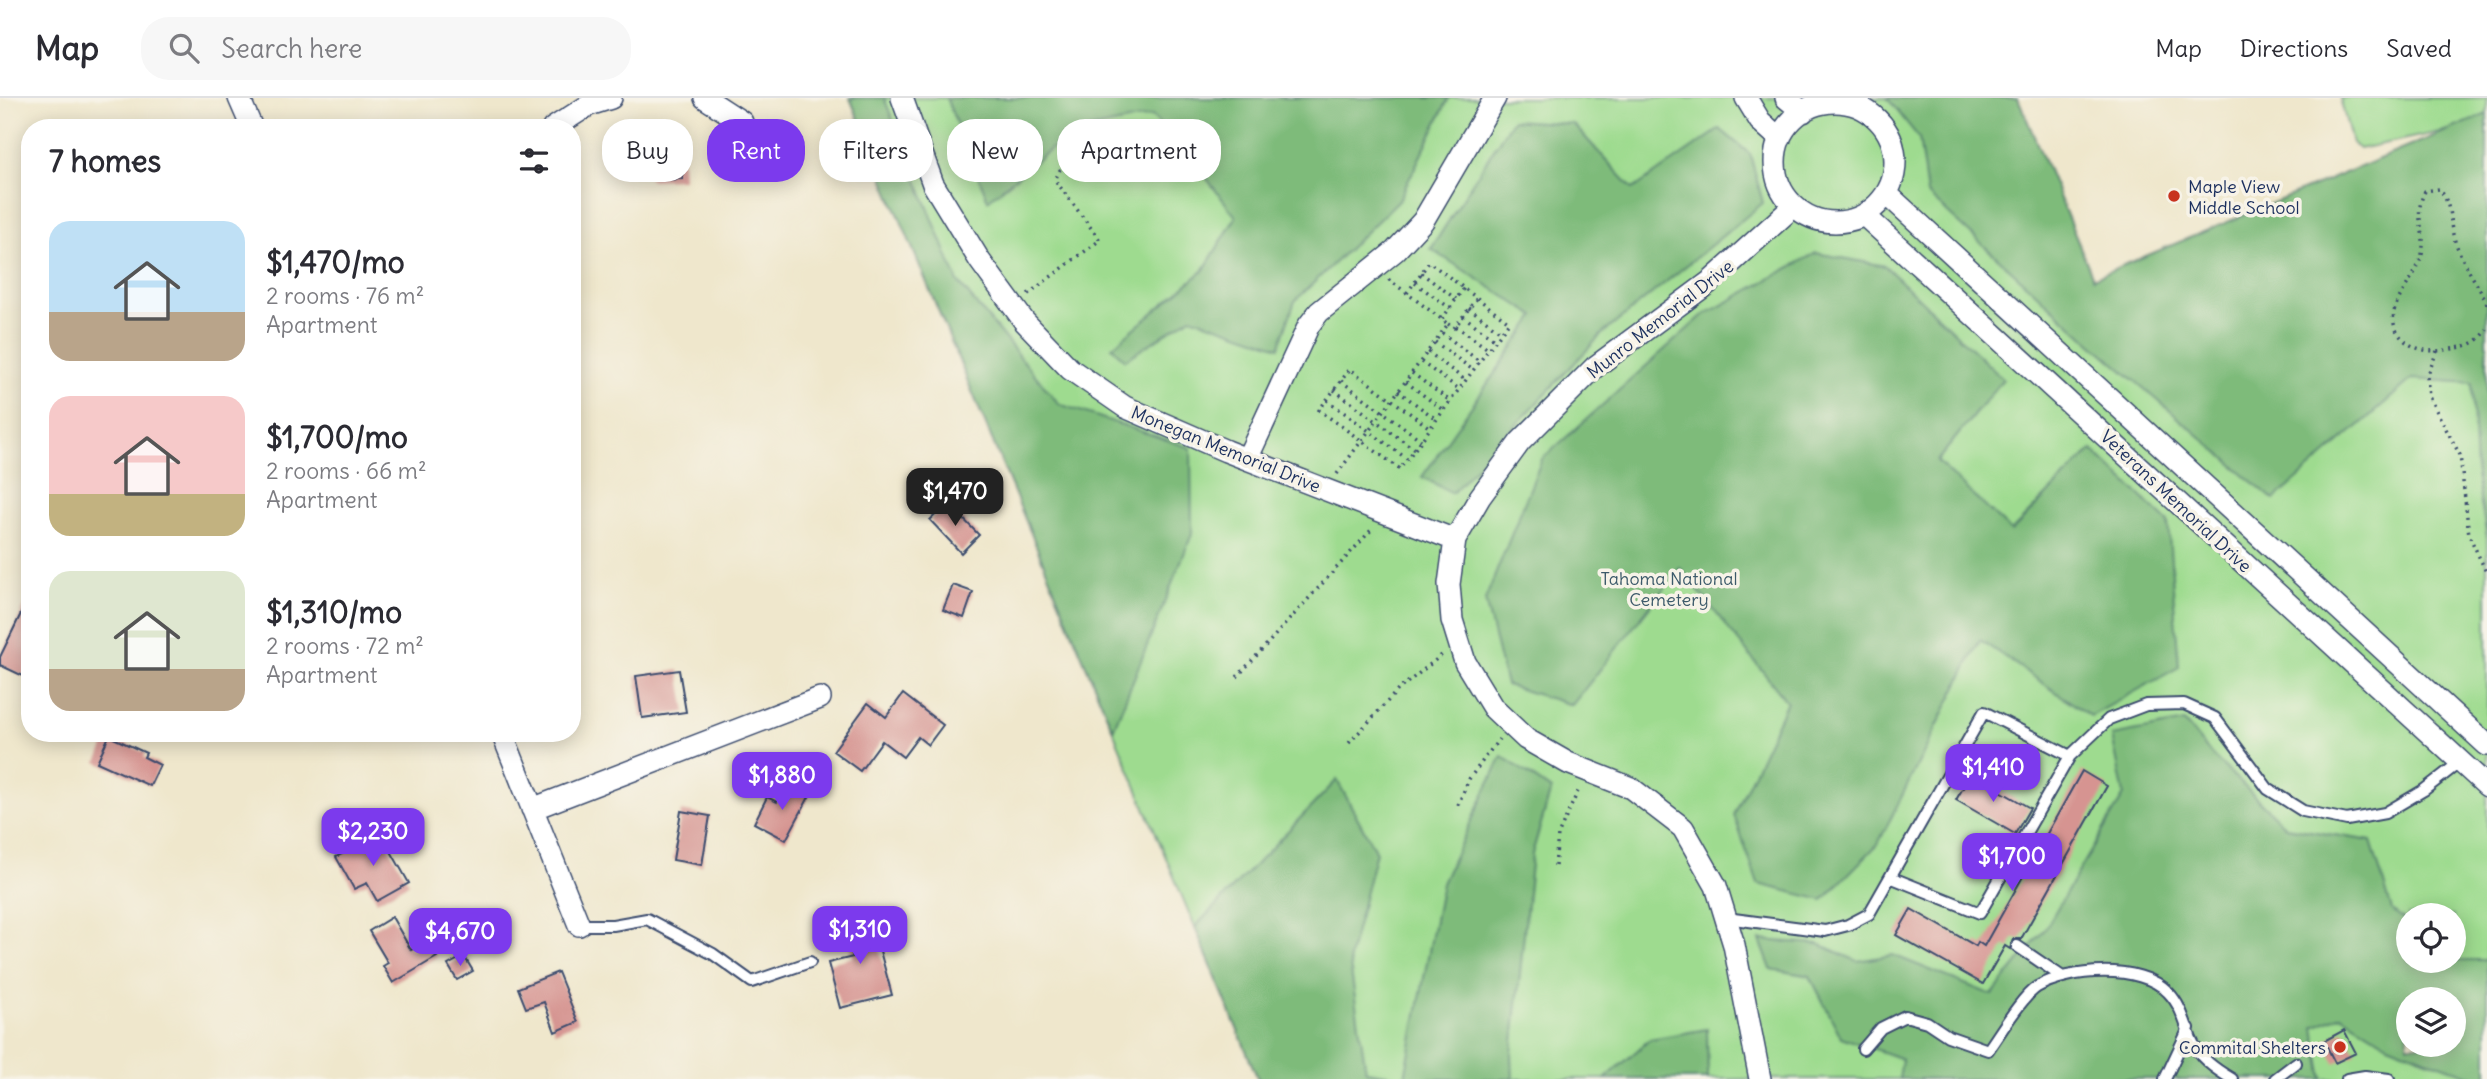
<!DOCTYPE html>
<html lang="en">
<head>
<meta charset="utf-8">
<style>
  :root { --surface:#fff; --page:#f7f7f7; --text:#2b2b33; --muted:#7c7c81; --line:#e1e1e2; --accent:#7c3aed }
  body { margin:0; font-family:Delius,sans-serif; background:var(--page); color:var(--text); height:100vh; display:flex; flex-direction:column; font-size:26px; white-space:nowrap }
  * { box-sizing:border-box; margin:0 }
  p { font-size:23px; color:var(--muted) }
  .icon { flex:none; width:38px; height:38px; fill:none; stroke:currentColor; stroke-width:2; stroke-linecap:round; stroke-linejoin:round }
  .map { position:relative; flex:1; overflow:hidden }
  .sheet { position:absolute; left:21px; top:21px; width:560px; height:623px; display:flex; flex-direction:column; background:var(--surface); border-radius:28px; box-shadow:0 4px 18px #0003 }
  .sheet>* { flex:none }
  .guide { position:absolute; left:602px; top:21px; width:665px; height:63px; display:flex; gap:14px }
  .tools { position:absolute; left:2396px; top:805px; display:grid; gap:14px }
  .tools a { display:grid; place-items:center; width:70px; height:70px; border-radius:50%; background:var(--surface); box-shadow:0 4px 18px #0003; font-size:35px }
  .price { position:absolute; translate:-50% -60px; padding:0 16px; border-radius:14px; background:var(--accent); color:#fff; font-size:23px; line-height:46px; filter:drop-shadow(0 2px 4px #0008) }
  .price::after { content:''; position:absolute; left:50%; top:42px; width:21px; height:16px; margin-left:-10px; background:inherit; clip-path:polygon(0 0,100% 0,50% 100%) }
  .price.active { background:#222; color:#fff }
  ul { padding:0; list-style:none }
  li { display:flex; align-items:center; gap:21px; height:175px; padding:0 28px }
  li span { display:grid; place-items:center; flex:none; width:196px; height:140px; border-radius:21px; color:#555 }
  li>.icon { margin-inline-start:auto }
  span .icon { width:84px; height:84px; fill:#fffc; stroke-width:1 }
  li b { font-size:30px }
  h2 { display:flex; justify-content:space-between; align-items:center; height:84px; padding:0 28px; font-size:30px }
  .pill { padding:0 24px; border-radius:28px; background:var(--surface); box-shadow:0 4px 18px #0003; font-size:24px; line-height:63px }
  .pill.active { background:var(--accent); color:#fff }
  header { display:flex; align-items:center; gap:42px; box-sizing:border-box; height:98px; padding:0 35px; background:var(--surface); border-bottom:2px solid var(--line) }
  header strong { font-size:33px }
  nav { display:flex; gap:38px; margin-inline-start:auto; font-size:24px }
  .search { width:490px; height:63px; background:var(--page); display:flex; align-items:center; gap:18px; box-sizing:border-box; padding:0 24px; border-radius:28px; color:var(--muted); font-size:26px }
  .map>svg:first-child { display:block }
  .green { fill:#9edb8f; stroke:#5c8576; stroke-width:2; fill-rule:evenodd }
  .forest { fill:#7ebb7a; stroke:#4c756c; stroke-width:2; fill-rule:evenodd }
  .building { fill:#d69491 }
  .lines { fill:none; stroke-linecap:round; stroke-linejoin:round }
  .service-casing { stroke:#3b4b6e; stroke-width:14 }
  .minor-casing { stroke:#3b4b6e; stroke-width:24 }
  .path { stroke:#3b4b6e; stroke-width:3.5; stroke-dasharray:2 5; stroke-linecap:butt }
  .service { stroke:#fff; stroke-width:10 }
  .minor { stroke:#fff; stroke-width:21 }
  .poi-dot { fill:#c8321e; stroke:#f7f3e8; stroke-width:2.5 }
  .labels { text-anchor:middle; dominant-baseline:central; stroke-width:7; stroke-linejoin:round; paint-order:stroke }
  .poi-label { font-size:18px; fill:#1b2f5e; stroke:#f7f3e8; text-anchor:start }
  .street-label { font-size:18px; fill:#1b2f5e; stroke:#f7f3e8 }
  .park-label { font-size:18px; fill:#3c5a6a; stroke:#f7f3e8 }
</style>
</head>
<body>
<header>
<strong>Map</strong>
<div class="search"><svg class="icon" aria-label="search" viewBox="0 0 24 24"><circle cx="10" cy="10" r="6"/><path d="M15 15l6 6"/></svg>Search here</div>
<nav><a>Map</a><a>Directions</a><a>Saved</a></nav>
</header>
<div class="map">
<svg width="2487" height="981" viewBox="0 0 2487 981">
  <rect width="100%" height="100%" fill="#f7f3e8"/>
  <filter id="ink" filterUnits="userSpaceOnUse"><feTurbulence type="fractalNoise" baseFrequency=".0143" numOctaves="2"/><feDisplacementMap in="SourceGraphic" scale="14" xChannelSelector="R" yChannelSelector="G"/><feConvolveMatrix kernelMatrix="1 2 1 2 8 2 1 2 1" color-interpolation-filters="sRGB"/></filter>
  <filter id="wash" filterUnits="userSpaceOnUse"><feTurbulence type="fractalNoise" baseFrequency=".00686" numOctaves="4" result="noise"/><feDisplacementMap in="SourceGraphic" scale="28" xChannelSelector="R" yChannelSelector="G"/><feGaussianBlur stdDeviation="1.57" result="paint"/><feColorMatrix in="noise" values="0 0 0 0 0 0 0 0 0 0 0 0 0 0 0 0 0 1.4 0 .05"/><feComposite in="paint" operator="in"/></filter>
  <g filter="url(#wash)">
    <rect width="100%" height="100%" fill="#efe7cc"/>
    <!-- green -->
    <path class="green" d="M 850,0 L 2018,0 L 2093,180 L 2449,32 L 2359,51 L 2352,45 L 2340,0 L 2487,0 L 2487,981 L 1258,981 ZM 2408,817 L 2454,817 L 2454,863 L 2408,863 ZM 2408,901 L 2454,901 L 2454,947 L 2408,947 Z"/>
    <!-- forest -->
    <path class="forest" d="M 850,0 L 884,0 L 958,184 L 1059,306 L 1191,350 L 1192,436 L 1113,632 Z
      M 946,0 L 1449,0 L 1399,102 L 1295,203 L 1279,249 L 1191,219 L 1125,262 L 1112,249 L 1203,173 L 1236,119 L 1185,52 L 1152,18 L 1071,35 L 988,102 Z
      M 1887,0 L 2018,0 L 2093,180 L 2487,16 L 2487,439 L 2476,378 L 2472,285 L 2412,281 L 2274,402 L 2091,245 L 1927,96 L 1919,40 Z
      M 1512,22 L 1573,26 L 1633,91 L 1720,31 L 1750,56 L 1763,105 L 1601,237 L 1452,395 L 1422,379 L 1535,218 L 1431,151 Z
      M 1816,155 L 1885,168 L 2003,281 L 1937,363 L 2011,433 L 2092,352 L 2168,424 L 2179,569 L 2091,618 L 1980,542 L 1878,746 L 1823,802 L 1758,786 L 1734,717 L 1787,604 L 1680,470 L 1572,607 L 1506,587 L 1485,502 L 1542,361 L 1702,218 Z
      M 2184,624 L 2212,657 L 2286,729 L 2371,743 L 2392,812 L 2408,824 L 2408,863 L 2454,863 L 2454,860 L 2457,862 L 2487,862 L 2487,981 L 2479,981 L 2388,946 L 2341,917 L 2314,929 L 2323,981 L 1899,981 L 1902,961 L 1841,939 L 1810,878 L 1771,871 L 1760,842 L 1819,846 L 1857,863 L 1893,857 L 1992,897 L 2045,831 L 2124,697 L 2112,638 ZM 2408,901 L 2454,901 L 2454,947 L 2408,947 Z
      M 1502,658 L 1551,692 L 1532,756 L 1512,956 L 1513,981 L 1258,981 L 1195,829 L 1337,682 L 1376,754 L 1349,860 L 1366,973 L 1405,979 L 1442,785 Z
      M 1707,931 L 1708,981 L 1605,981 L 1650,941 Z"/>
    <g id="blocks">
      <!-- building -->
      <path class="building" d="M 681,42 L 683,81 L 649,82 L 648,43 Z
        M 948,405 L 979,437 L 961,455 L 930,422 Z
        M 953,487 L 973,494 L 964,520 L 943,512 Z
        M 30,497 L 30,562 L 23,578 L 0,567 L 0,559 Z
        M 679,572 L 686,614 L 642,620 L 636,578 Z
        M 903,596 L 943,627 L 928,647 L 918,639 L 903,659 L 882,643 L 860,673 L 833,653 L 868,605 L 886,619 Z
        M 109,638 L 146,655 L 144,659 L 160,667 L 150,688 L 97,664 Z
        M 2082,673 L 2107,688 L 2021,841 L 2013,841 L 2010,851 L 2005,848 L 1983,886 L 1896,837 L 1911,811 L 1976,848 L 1978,844 L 1984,848 Z
        M 1971,676 L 2030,710 L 2015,736 L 1956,702 Z
        M 786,687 L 809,699 L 786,742 L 754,725 L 767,699 L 777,704 Z
        M 681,713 L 710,718 L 702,767 L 673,762 Z
        M 370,741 L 373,747 L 384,741 L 409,785 L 377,803 L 367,785 L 354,791 L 336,759 Z
        M 870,816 L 892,897 L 840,910 L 828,865 L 853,859 L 844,823 Z
        M 392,819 L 411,852 L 427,842 L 437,859 L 393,885 L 383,868 L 388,865 L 369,833 Z
        M 464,858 L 473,873 L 457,882 L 448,867 Z
        M 558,874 L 578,924 L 555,934 L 544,904 L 526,910 L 518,890 Z
        M 2344,932 L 2356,955 L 2335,965 L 2324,943 Z"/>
    </g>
  </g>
  <g filter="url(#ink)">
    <use href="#blocks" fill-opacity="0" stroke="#3b4b6e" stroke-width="2"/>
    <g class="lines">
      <!-- service casing -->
      <g class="service-casing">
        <path id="service" d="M 1890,779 L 1980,815 L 2070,658 L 2109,621 L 2146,607 L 2184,606 L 2215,620 L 2268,691 L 2303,713 L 2347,722 L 2385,715 L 2424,692 L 2460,664
          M 1726,820 L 1825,833 L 1848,827 L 1869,816 L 1984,614 L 2070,658
          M 579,827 L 613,827 L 647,821 L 713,856 L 752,884 L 810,864
          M 2017,848 L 2061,878
          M 1863,951 L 1881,930 L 1905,918 L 1927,924 L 1948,938 L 1988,952 C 1999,937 2022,898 2037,889 C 2067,871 2141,865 2168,894 C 2181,907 2185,925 2191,941 C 2199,960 2215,971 2232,981
          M 2165,981 L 2189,930
          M 2275,981 L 2296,965
          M 2347,981 L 2365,978 L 2389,981"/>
      </g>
      <!-- minor casing -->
      <g class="minor-casing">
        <path id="minor" d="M 239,0 L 252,30
          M 705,0 L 742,24
          M 902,0 L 933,86 L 980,163 L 1024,223 L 1070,271 L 1125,309 L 1226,353 L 1455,442
          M 1746,0 L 1760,23 L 1780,41
          M 1786,0 L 1803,14
          M1775 64a60 60 0 1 1 120 0a60 60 0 1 1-120 0Z
          M 553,30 L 589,7 L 611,0
          M 1887,96 L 2487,647
          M 1864,117 L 2487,688
          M 1247,361 L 1309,227 L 1319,214 L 1395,153 L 1423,123 L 1495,0
          M 502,635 L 579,827
          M 532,711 L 820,600
          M 1760,981 L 1734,847 L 1716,788 L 1683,730 L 1631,690 L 1568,665 L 1526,641 L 1493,610 L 1465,564 L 1452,522 L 1449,486 L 1455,442 L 1480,399 L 1520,344 L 1595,269 L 1711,183 L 1794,108"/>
      </g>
      <!-- path -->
      <path class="path" d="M 1421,175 L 1456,201
        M 1415,185 L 1450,210
        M 1407,195 L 1429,164 L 1509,224 L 1400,371 L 1319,312 L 1350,271 L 1430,330
        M 1028,196 L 1100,142 L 1055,82 L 1060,72 L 1117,48 L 1136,46 L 1162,54
        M 2487,206 C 2475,180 2458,160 2452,132 C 2449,116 2450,103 2439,91 L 2425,93 C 2412,120 2427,130 2422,156 C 2417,185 2373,214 2405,243 C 2417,253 2431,254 2446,252 C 2462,249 2479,247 2487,231
        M 1469,210 L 1501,234
        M 1463,218 L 1495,242
        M 1442,221 L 1464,190
        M 1448,226 L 1454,230 L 1477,200
        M 1456,228 L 1488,251
        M 1442,235 L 1479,263
        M 1435,244 L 1473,272
        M 2437,253 L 2427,279 L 2429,299 L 2460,357 L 2469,437 L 2487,476
        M 1428,254 L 1465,282
        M 1421,264 L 1459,291
        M 1412,275 L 1450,303
        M 1341,283 L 1421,342
        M 1406,284 L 1443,312
        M 1334,292 L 1414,351
        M 1398,293 L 1436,321
        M 1327,302 L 1407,361
        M 1337,376 L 1448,226 L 1388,181
        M 1237,579 L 1373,430
        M 1349,645 L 1398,592 L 1443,556
        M 1458,707 L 1469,681 L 1499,641
        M 1555,768 L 1558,737 L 1579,691"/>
      <!-- service -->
      <use href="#service" class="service"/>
      <!-- minor -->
      <use href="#minor" class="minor"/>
    </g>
  </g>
  <!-- markers -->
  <g class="poi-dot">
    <circle cx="2174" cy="98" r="7"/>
    <circle cx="2340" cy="949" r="7"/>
  </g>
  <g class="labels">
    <!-- poi labels -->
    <g class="poi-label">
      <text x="2188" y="88">Maple View<tspan x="2188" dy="21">Middle School</tspan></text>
      <text x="2326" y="949" text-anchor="end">Commital Shelters</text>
    </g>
    <!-- street labels -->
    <g class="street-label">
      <text transform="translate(1660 221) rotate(-38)">Munro Memorial Drive</text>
      <text transform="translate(1226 351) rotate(22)">Monegan Memorial Drive</text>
      <text transform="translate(2176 403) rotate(43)">Veterans Memorial Drive</text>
    </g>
    <!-- park labels -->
    <g class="park-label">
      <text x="1669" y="480">Tahoma National<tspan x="1669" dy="21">Cemetery</tspan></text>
    </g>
  </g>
</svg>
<div class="tools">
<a><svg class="icon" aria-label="locate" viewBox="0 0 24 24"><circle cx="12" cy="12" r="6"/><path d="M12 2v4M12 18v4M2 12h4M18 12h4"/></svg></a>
<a><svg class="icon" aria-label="layers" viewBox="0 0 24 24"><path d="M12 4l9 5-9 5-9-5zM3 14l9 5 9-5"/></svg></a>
</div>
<b class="price active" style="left:955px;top:430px">$1,470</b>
<b class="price" style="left:1993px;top:706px">$1,410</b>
<b class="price" style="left:782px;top:714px">$1,880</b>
<b class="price" style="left:373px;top:770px">$2,230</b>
<b class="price" style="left:2012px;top:795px">$1,700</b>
<b class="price" style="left:860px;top:868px">$1,310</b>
<b class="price" style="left:460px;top:870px">$4,670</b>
<div class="guide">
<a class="pill">Buy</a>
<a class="pill active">Rent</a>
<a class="pill">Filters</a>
<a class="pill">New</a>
<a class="pill">Apartment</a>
</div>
<section class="sheet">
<h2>7 homes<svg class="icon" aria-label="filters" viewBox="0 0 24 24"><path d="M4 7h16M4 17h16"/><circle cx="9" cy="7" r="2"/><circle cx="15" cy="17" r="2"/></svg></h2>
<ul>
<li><span style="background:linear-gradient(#bfe0f5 65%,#b9a48a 0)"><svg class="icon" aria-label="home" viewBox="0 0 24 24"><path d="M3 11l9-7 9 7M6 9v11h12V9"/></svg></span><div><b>$1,470/mo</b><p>2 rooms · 76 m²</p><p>Apartment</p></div></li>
<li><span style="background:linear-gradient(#f6c9c9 70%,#c2b280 0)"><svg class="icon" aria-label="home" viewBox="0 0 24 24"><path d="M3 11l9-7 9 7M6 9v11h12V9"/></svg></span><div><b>$1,700/mo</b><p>2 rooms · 66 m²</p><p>Apartment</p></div></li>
<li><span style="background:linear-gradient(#dfe7d0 70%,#b9a48a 0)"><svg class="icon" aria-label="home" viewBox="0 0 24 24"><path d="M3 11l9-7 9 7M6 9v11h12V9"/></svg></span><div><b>$1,310/mo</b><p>2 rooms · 72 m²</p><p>Apartment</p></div></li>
</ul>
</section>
</div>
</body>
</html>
